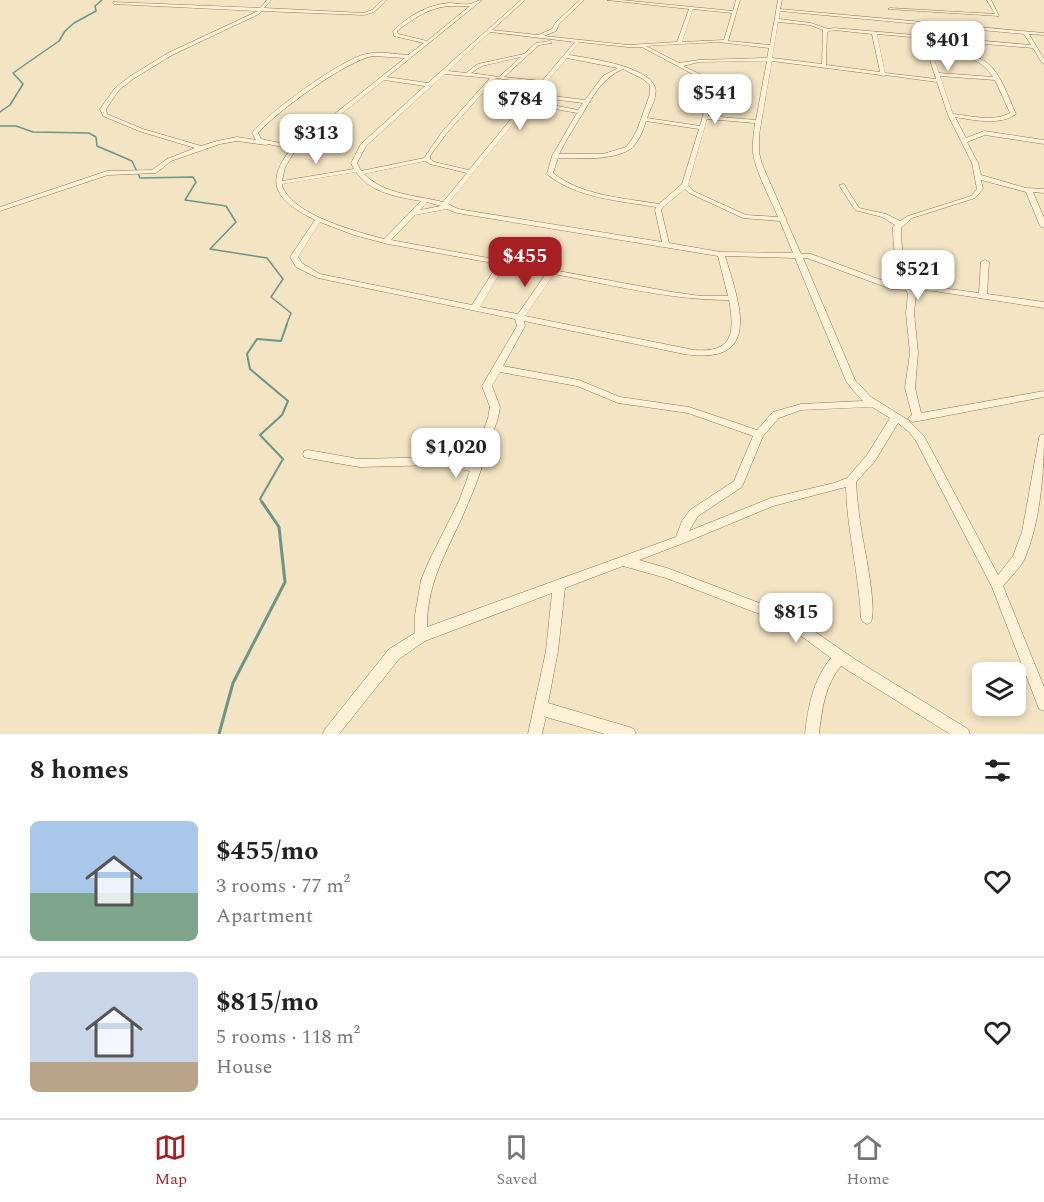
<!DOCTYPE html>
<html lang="en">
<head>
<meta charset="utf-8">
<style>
  :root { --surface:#fff; --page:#f6f6f6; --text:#222; --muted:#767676; --line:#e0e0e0; --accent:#a61f22 }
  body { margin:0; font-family:Spectral,serif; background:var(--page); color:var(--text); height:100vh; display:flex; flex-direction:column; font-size:22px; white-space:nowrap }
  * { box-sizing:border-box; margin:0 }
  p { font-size:20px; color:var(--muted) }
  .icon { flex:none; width:33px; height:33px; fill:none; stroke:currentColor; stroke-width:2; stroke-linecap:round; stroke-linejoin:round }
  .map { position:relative; height:734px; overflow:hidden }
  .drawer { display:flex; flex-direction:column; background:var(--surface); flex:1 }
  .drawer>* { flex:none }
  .tools { position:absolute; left:972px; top:662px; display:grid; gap:12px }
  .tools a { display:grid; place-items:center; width:54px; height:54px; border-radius:9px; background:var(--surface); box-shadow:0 3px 9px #0003; font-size:30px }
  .price { position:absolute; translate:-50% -51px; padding:0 14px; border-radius:12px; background:#fff; color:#222; font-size:20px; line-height:39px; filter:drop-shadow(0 2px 3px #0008) }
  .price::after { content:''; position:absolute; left:50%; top:36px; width:18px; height:14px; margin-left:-9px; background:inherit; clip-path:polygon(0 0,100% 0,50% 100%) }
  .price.on { background:var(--accent); color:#fff }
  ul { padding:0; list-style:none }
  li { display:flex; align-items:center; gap:18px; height:150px; padding:0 30px }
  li+li { border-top:2px solid var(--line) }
  li span { display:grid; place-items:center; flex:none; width:168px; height:120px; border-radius:9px; color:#555 }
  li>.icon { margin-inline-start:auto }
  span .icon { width:72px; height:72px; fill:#fffc; stroke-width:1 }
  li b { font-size:26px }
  h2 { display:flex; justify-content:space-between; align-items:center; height:72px; padding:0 30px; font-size:26px }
  .tabs { display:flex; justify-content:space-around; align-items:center; height:84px; border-top:2px solid var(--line); background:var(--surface); font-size:16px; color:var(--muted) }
  .tabs a { display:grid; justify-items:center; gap:3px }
  .tabs .on { color:var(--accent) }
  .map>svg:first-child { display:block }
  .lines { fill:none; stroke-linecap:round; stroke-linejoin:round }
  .stream-far2 { stroke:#6b958a; stroke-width:1.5 }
  .stream-far1 { stroke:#6b958a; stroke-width:2 }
  .stream { stroke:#6b958a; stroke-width:3 }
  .minor-casing { stroke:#907557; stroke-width:1 }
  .minor { fill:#fdf1d7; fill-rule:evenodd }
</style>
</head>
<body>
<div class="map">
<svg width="1044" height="734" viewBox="0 0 1044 734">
  <rect width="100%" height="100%" fill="#f3e4c3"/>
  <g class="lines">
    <!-- stream-far2 -->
    <path class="stream-far2" d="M 0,112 L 10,105 L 23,84 L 13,73 L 59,41 L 65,31 L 74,23 L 96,11 L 95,6 L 102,0
      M 0,126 L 16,126 L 33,132 L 89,133 L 96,137 L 97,146 L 132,161 L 140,178 L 193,177 L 196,182 L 185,200 L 226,206 L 236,222 L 210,249 L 267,258 L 283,279 L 271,297 L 291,313 L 286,326"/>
    <!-- stream-far1 -->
    <path class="stream-far1" d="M 263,504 L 260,499 L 283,459 L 260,435 L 282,415 L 288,401 L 250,369 L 247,354 L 257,339 L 281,341 L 287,324"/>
    <!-- stream -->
    <path class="stream" d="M 219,734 L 233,683 L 285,582 L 279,527 L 262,502"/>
    <!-- minor casing -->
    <g class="minor-casing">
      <path id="minor" d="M 267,0 L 271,0 L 264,8 L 364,13 L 372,10 L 383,0 L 387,0 L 374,12 L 364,15 L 262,11 L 259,14 L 172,55 L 133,79 L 119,90 L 106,109 L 107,114 L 143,129 L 201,146 L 217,141 L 237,137 L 256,140 L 252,133 C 269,112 340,60 366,54 C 380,51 394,54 408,55 L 424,43 L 394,36 L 393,31 C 409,16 426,5 449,3 C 456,3 467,6 473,3 C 476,2 479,0 482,0 L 387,77 L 428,83 L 521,0 L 525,0 L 492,30 L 538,35 L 552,29 L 556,22 L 580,0 L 584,0 L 559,24 L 556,31 L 544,36 L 628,45 L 677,42 L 689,9 L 607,0 L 621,0 L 733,11 L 736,0 L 740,0 L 728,41 L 770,45 L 778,0 L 782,0 L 780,9 L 1044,33 L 1044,35 L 1029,34 L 1044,59 L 1044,64 L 1042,63 L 1033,48 L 927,39 L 931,50 C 948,52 971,51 986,62 C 1001,73 1008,97 1016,114 C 1000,126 974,120 955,117 L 966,138 L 984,131 L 1044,140 L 1044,144 L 985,135 L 967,142 L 978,163 L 981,175 L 1026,188 L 1044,189 L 1044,193 L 1033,192 L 1044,218 L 1044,228 L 1040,226 L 1026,192 L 981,180 L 983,189 L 975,198 L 912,218 L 901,228 C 901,248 904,267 912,286 L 934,287 L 979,293 L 981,262 L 985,260 L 989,262 L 987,294 L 1044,302 L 1044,308 L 934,291 L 914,290 L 916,294 L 914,313 L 918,353 L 915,388 L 921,413 L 1044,391 L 1044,397 L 913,422 L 910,421 L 908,418 L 912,415 L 905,388 L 910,353 L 906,313 L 908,294 L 906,290 L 891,289 L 807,258 L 803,258 L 855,380 L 871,397 L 908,420 L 924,436 L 998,575 L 1013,556 L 1022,532 L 1039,438 L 1040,435 L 1044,434 C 1044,474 1040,524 1024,560 C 1019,569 1010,578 1003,586 L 1044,687 L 1044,711 L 1039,709 L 992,587 L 916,441 L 909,432 L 898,423 L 875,461 L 856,482 C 857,500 859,517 862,534 C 865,552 877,608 871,622 L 867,624 L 863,622 L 861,618 C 859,574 847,531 846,487 L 773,506 L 684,543 L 639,560 L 667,568 L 778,610 L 805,625 L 856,660 L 968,729 L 970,734 L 950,734 L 841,666 C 825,685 822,709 819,734 L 805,734 C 808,707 813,680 831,658 L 797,633 L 770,618 L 666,578 L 623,566 L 565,588 L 558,651 L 548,703 L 629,727 L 634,729 L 636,734 L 605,734 L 546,717 L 542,734 L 528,734 L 546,651 L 552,593 L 425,641 L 399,659 L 339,734 L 323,734 L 325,729 L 389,649 L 415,633 L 415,615 L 421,580 L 429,561 L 459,501 L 470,471 L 439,465 L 359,467 L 308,458 L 304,457 L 303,454 L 304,451 L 308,450 L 359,459 L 439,457 L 472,463 L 488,418 L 490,407 L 482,386 L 517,326 L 515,319 L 318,278 L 296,267 L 290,257 L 315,220 C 279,202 262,185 291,149 L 268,144 L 266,145 L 237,141 L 220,144 L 171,161 L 156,173 L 108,175 L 0,211 L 0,207 L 107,171 L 152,170 L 167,159 L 195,148 L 139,131 L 103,116 L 100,109 L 115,88 L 129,77 L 168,53 L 258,11 L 114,4 L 113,2 L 260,8 ZM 449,6 L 470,6 L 427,41 L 398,34 L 397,31 C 414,18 428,8 449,6 ZM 693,9 L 732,13 L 724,40 L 682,42 ZM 780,11 L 1024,34 L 1031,45 L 834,28 L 828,29 L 811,23 L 779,19 ZM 778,22 L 810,25 L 823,30 L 822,64 L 772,58 ZM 834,30 L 872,34 L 880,72 L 826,65 L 827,32 ZM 490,32 L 575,42 L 542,81 L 504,77 L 539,45 L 552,43 L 550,41 L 536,43 L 524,54 L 478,64 L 466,73 L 448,71 ZM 877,34 L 923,38 L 936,79 L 885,73 ZM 579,42 L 628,47 L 642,47 L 700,78 L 710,91 L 700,126 L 647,118 C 650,109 658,96 655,87 C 648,66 588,58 569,55 ZM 718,42 L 769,48 L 767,58 L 699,60 L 679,63 L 646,46 ZM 932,53 C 955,55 980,55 993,77 L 939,73 ZM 373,56 L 405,58 L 294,146 L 261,139 L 258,133 C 276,112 347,60 373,56 ZM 521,57 L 499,77 L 471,73 L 482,66 ZM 567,58 L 618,68 L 603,76 L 585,100 L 537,94 ZM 767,61 L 756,120 L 708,116 L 716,91 L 704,76 L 683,66 L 699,62 ZM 772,61 L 881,75 L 883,76 L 885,75 L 937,82 L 948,115 L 972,163 L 977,189 L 971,196 L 908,216 L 900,221 L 886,214 L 859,208 L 844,184 L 839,185 L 855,210 L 882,217 L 895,225 L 893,227 C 893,247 896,267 904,285 L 895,285 L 811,254 L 801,254 L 786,220 L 787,219 L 785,217 L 762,164 L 759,153 L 759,135 ZM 623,69 L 643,79 L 650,85 L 650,94 L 637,130 L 632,139 L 626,147 L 603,154 L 559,154 C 566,140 575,126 583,113 C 593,96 602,78 623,69 ZM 445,74 L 490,78 L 442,132 L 424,158 L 361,171 L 357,163 L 366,146 ZM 940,76 L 995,80 L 1010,113 C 994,122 971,116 953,114 ZM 496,78 L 540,84 L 469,170 L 434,162 L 430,159 L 430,156 L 446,134 ZM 384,80 L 425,86 L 361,144 L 351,163 L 354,169 L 282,181 L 285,167 L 295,151 ZM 535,97 L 583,103 L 578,110 L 532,101 ZM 529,104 L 577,113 L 552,156 L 547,174 L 548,175 C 577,198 620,201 656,207 L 655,210 L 662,242 L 458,209 L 448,204 ZM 707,119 L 755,123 C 754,133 752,143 753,153 C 755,170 771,200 778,217 L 746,215 L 693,191 L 688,185 ZM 646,121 L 699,129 L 682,184 L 659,204 C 624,198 582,196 553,173 L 558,158 C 580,158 609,161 629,150 C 638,144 643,131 646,121 ZM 425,161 L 430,164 L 467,173 L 443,202 C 415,195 385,195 364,174 ZM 356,172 C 370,193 398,197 421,201 L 384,239 C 355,231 294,216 282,186 L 282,184 ZM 685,189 L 689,193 L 743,218 L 780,221 L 793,253 L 721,252 L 669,243 L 661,210 L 663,207 ZM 427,202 L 441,206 L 420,210 ZM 447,209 L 457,213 L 718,256 L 728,296 L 701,296 L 672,292 L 391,240 L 415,215 ZM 320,222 L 354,235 L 388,244 L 498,264 L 472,305 L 320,274 L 302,263 L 298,257 ZM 725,256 L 795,258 L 846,381 L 856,394 L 863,401 L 801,404 L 773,412 L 757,430 L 689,407 L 620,397 L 579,380 L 503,366 L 525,326 L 524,321 L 684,354 C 763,366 740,305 725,256 ZM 505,265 L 547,272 L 518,314 L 480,307 ZM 554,274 C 612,285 670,300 729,300 C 735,333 733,353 694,350 L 525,316 ZM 500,372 L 577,386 L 618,403 L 688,413 L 753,436 L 734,481 L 690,510 L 682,521 L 676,537 L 427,627 C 427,577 451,546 469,501 C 481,474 488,446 498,418 L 500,407 L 492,386 ZM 872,407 L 890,418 L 867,455 L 847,478 L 834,483 L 771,498 L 689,531 L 698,516 L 742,487 L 763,436 L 779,418 L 801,410 Z
        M 987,0 L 991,0 L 999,16 L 888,9 L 890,8 L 995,14 Z"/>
    </g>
    <!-- minor -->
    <use href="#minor" class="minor"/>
  </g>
</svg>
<div class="tools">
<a><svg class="icon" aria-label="layers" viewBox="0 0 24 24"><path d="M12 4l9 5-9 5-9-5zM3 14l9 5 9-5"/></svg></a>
</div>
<b class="price" style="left:948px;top:72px">$401</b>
<b class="price" style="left:715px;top:125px">$541</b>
<b class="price" style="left:520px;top:131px">$784</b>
<b class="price" style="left:316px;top:165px">$313</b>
<b class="price on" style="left:525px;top:288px">$455</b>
<b class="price" style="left:918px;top:301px">$521</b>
<b class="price" style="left:456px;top:479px">$1,020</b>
<b class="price" style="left:796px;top:644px">$815</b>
</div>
<section class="drawer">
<h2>8 homes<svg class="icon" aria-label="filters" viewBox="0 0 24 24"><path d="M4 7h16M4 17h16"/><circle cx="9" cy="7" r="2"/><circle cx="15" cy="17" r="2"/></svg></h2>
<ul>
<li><span style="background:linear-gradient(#a9c7e8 60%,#7fa58c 0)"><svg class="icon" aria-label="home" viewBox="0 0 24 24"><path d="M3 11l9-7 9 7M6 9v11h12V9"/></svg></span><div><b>$455/mo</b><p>3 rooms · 77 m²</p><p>Apartment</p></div><svg class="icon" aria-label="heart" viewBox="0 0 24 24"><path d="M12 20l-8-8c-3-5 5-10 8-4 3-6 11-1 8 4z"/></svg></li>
<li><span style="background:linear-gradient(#c9d6e8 75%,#b9a48a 0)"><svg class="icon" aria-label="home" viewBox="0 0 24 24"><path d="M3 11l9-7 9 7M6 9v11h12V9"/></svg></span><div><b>$815/mo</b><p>5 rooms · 118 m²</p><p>House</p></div><svg class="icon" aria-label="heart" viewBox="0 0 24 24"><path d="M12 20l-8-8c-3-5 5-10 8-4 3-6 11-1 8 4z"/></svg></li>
</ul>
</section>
<nav class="tabs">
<a class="on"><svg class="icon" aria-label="map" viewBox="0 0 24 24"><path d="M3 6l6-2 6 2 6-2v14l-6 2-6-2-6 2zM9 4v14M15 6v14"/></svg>Map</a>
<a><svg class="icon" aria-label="saved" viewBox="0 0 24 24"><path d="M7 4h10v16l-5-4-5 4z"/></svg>Saved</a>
<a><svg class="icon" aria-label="home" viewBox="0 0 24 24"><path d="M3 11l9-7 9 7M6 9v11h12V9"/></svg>Home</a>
</nav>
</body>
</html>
